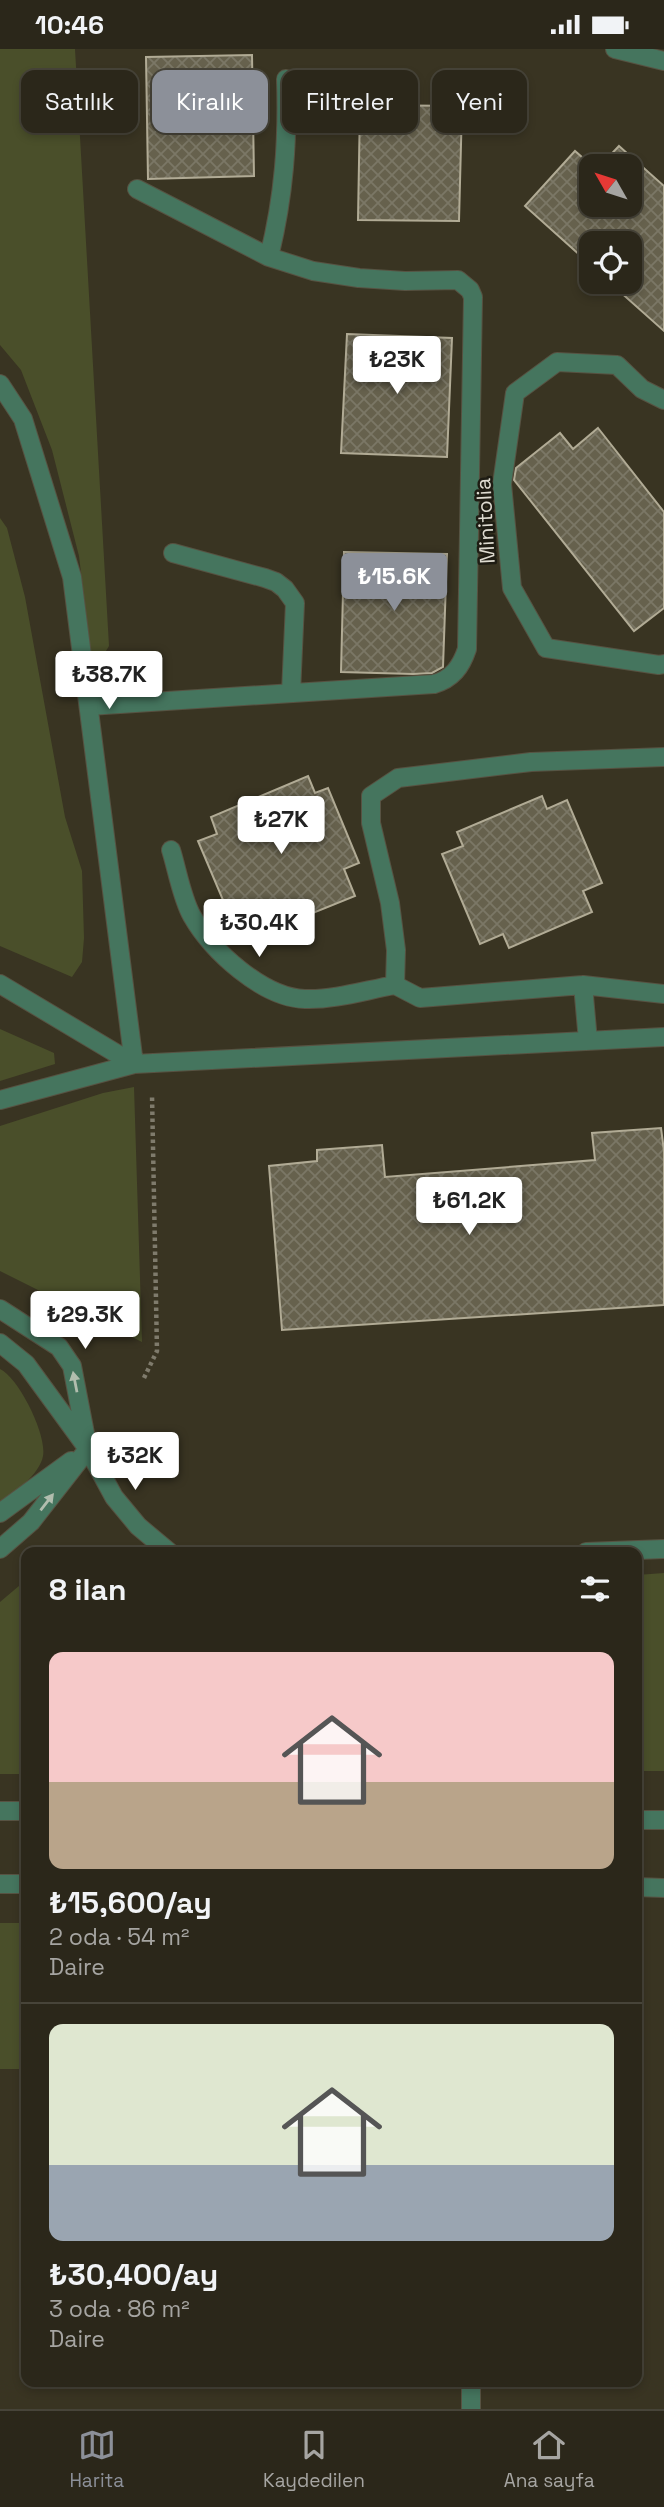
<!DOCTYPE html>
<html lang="tr">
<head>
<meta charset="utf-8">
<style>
  :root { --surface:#2b271a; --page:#332f23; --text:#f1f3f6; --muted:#a6a5a2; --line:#474439; --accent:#8c9099 }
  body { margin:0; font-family:"Space Grotesk",sans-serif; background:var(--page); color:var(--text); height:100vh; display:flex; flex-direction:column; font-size:26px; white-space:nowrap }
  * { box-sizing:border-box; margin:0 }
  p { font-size:23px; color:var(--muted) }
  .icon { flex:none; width:38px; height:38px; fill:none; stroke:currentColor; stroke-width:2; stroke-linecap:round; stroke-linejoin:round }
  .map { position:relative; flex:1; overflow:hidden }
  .details { position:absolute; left:21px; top:1498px; width:621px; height:840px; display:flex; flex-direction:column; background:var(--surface); border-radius:14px; box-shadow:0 4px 10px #0003,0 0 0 2px var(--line) }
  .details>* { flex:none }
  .hud { position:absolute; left:21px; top:21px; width:623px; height:63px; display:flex; gap:14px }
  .needle { width:46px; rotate:309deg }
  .tools { position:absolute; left:579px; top:105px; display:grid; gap:14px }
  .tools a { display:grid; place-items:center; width:63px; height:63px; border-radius:14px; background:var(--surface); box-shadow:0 4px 10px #0003,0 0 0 2px var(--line); font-size:35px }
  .price { position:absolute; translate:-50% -60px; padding:0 16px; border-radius:7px; background:#fff; color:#222; font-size:23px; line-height:46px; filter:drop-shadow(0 2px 4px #0008) }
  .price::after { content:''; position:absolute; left:50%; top:42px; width:21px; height:16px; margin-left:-10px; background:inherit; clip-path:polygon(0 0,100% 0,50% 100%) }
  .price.active { background:var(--accent); color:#fff }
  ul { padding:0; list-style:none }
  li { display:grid; align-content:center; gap:14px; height:371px; padding:0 28px }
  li+li { border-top:2px solid var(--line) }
  li span { display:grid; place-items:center; height:217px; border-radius:14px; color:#555 }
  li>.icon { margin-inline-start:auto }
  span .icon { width:126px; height:126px; fill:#fffc; stroke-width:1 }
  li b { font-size:30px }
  h2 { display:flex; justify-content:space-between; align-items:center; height:84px; padding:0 28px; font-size:30px }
  .pill { padding:0 24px; border-radius:14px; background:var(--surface); box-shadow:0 4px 10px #0003,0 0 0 2px var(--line); font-size:24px; line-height:63px }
  .pill.active { background:var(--accent); color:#fff }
  .status { display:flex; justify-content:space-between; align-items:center; height:49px; padding:0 35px; background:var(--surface); direction:ltr }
  .status svg { height:19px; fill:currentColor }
  .menu { display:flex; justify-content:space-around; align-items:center; height:98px; border-top:2px solid var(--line); background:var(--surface); font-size:19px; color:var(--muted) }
  .menu a { display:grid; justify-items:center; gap:4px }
  .menu .active { color:var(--accent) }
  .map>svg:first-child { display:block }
  .grass { fill:#4a4f2a }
  .building { fill:url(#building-cross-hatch); stroke:#b1ab95; stroke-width:2 }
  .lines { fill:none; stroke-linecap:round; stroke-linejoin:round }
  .service-casing { stroke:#575242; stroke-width:20 }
  .minor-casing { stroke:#575242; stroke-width:20 }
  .tertiary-casing { stroke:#575242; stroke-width:20 }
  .path { stroke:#7f7b6c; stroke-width:4.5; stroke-dasharray:3.5 3.5; stroke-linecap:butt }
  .service { stroke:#45755e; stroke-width:18 }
  .minor { stroke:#45755e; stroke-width:18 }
  .tertiary { stroke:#45755e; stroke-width:18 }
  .oneway { fill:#b1bdae }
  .labels { text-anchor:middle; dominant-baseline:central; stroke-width:5; stroke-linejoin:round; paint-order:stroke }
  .street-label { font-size:21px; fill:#dfdcd1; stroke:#1e1c13 }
</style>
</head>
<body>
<div class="status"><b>10:46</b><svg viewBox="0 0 49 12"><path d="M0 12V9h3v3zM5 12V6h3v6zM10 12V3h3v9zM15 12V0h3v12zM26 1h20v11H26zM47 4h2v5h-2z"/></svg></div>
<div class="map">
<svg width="664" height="2360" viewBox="0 0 664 2360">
  <defs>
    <pattern id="building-cross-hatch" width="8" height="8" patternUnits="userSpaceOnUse" patternTransform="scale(1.75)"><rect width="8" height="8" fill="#66614d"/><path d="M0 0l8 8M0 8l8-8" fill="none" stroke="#7b7766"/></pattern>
  </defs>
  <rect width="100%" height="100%" fill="#393422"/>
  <!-- grass -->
  <path class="grass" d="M 0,0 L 75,0 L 109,597 L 93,623 L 79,507 L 52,401 L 21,321 L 0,296 Z
    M 0,469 L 7,479 L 25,548 L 65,768 L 82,822 L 84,889 L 82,913 L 72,928 L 0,897 Z
    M 0,980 L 54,1004 L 55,1015 L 0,1032 Z
    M 134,1038 L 142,1293 L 0,1222 L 0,1077 L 103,1044 Z
    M 0,1320 C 19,1329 47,1386 43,1407 C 40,1425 13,1445 0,1456 Z
    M 664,1524 L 664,1722 L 637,1722 L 637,1526 Z
    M 26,1531 L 26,1725 L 0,1725 L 0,1553 Z
    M 0,1874 L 26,1874 L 26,2020 L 0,2020 Z"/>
  <!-- building -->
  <path class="building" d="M 252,6 L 254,127 L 148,130 L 146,8 Z
    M 360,56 L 462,57 L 459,172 L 358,171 Z
    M 619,97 L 664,137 L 664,282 L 609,233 L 630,233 L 630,194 L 592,194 L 592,217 L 525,157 L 575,102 L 592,117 L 592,156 L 630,156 L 630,117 L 600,117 Z
    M 347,285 L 452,289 L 447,408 L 341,404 Z
    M 598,379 L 664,463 L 664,559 L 634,582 L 514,431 L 516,419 L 560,384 L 573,400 Z
    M 344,503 L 447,505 L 443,618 L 432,624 L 413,625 L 341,623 Z
    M 308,727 L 315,744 L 328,739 L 359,814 L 344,820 L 355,847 L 261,885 L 252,862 L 231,870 L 198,792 L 217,785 L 211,768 Z
    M 542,747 L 547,760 L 567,751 L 602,834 L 583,842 L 592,863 L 509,899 L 503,885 L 480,895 L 442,805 L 463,797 L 457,783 Z
    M 661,1079 L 664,1102 L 664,1256 L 282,1281 L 269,1117 L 317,1112 L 317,1101 L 382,1096 L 385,1128 L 595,1111 L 592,1084 Z"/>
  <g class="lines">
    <!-- service casing -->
    <g class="service-casing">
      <path id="service" d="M 269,208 C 284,147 288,93 286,30
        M 664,351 L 642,340 L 617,316 L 557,313 L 515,344 L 502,435 L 512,539 L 546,599 L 659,616 L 664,615
        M 173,504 L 265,529 L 276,533 L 285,540 L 295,554 L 291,644
        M 89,657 L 434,635 C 452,630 461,618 467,600 L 473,248 L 470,241 L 458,231 L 405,232 L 359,229 L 313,222 L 269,208 L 137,140
        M 471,2333 L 471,2360"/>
    </g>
    <!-- minor casing -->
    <g class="minor-casing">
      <path id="minor" d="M 0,335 L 23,370 L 72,528 L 134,1015
        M 664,708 L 531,713 L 398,729 L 371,747 L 371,774 L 390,854 L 396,901 L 395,936 L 420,949 L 583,936 L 664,945
        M 171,801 C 177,820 182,850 192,867 C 212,902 263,949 305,950 C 335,951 366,941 395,936
        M 0,935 L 134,1015
        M 583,936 L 588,992
        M 0,1051 L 134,1015 L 664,988
        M 0,1260 L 59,1298 L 72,1317 L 88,1400 L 31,1473 L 0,1500
        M 0,1294 L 26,1315 L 88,1400 L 114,1448 L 138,1477 L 169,1503
        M 0,1464 L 71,1412
        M 586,1503 L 664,1500
        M 0,1762 L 26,1762
        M 637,1771 L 664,1771
        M 0,1835 L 26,1835
        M 637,1838 L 664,1839"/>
    </g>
    <!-- tertiary casing -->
    <g class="tertiary-casing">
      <path id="tertiary" d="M 615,0 L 664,12"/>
    </g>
    <!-- path -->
    <path class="path" d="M 144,1329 L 157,1302 L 152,1046"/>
    <!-- service -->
    <use href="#service" class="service"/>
    <!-- minor -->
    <use href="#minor" class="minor"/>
    <!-- tertiary -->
    <use href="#tertiary" class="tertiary"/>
  </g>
  <!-- one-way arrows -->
  <defs><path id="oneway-solid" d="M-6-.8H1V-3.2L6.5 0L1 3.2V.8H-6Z" transform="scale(1.75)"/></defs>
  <g class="oneway">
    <use href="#oneway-solid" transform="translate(75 1333) rotate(-101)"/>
    <use href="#oneway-solid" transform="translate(47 1453) rotate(-52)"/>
  </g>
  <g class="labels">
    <!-- street labels -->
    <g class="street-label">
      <text transform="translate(485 472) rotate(-93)">Minitolia</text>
    </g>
  </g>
</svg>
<div class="tools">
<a><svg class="needle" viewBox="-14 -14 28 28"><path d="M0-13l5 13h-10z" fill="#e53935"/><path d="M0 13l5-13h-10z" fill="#a6a5a2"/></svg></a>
<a><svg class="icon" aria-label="locate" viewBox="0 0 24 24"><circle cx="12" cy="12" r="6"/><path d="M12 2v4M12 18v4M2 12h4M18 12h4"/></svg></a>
</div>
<b class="price" style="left:397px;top:347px">₺23K</b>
<b class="price active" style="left:394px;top:564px">₺15.6K</b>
<b class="price" style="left:109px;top:662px">₺38.7K</b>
<b class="price" style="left:281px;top:807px">₺27K</b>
<b class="price" style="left:259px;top:910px">₺30.4K</b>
<b class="price" style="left:469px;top:1188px">₺61.2K</b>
<b class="price" style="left:85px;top:1302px">₺29.3K</b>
<b class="price" style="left:135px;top:1443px">₺32K</b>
<div class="hud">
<a class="pill">Satılık</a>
<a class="pill active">Kiralık</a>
<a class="pill">Filtreler</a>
<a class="pill">Yeni</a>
</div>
<section class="details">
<h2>8 ilan<svg class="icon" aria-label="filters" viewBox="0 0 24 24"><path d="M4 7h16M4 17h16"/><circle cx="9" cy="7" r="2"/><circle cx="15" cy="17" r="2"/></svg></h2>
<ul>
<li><span style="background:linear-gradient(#f6c9c9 60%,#b9a48a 0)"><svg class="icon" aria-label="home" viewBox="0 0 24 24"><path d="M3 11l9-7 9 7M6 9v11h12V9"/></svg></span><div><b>₺15,600/ay</b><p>2 oda · 54 m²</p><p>Daire</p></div></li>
<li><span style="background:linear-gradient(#dfe7d0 65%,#9aa5b1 0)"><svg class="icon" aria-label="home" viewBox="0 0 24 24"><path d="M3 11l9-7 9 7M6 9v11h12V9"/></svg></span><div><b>₺30,400/ay</b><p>3 oda · 86 m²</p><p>Daire</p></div></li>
</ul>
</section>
</div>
<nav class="menu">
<a class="active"><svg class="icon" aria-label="map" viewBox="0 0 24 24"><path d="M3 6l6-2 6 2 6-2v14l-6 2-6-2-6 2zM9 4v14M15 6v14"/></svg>Harita</a>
<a><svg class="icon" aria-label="saved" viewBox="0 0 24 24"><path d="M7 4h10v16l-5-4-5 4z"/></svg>Kaydedilen</a>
<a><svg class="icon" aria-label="home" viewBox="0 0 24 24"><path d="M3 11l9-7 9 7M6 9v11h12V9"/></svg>Ana sayfa</a>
</nav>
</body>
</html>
